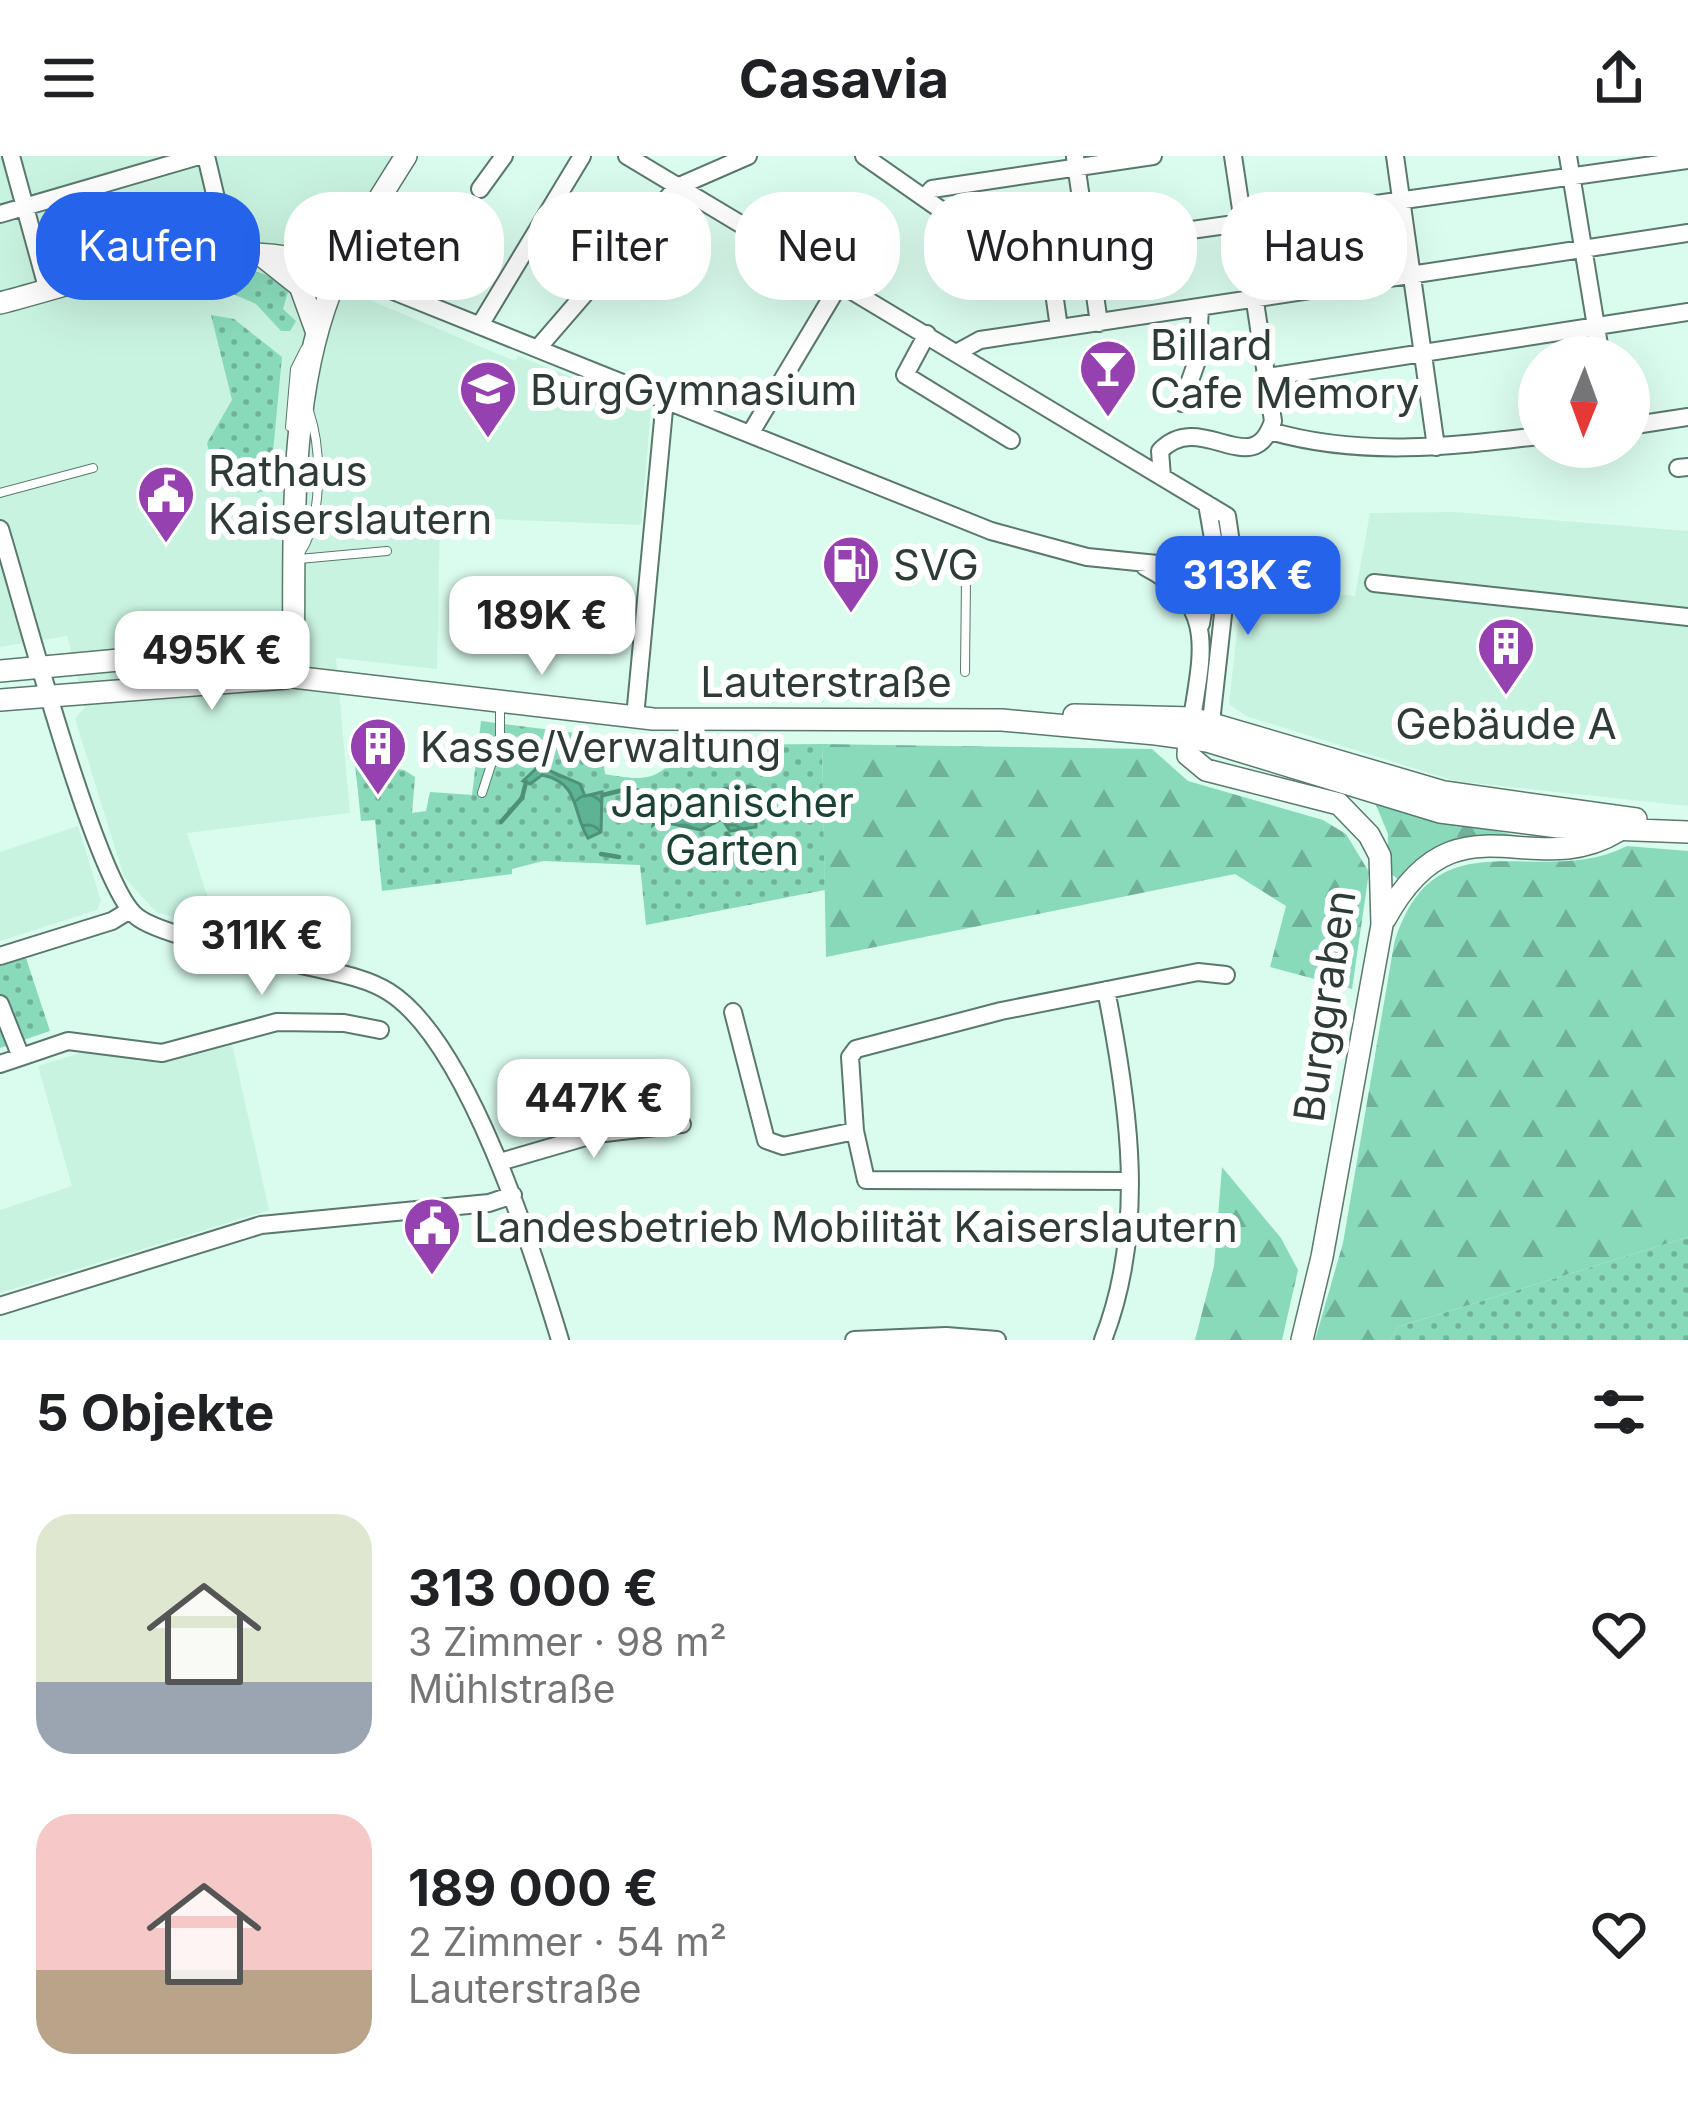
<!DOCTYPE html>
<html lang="de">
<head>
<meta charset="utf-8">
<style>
  :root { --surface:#fff; --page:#f6f6f6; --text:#202124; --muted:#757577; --accent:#2563eb }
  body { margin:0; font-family:Inter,sans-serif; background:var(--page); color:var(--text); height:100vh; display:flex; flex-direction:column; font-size:45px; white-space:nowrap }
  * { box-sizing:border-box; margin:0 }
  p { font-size:39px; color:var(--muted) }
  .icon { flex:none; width:66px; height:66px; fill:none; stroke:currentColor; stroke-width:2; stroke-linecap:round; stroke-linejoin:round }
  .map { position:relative; height:1184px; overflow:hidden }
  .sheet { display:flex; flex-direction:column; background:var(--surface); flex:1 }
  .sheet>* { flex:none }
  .hud { position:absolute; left:36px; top:36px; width:1617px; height:108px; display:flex; gap:24px }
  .needle { width:78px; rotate:181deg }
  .tools { position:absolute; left:1518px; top:180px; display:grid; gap:24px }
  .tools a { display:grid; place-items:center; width:132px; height:132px; border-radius:50%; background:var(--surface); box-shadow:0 12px 48px #0002; font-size:60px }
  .price { position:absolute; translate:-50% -102px; padding:0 27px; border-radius:24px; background:#fff; color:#222; font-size:39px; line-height:78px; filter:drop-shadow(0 3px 6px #0008) }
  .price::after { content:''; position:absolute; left:50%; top:72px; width:36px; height:27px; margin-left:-18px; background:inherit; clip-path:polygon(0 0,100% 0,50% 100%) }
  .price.selected { background:var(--accent); color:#fff }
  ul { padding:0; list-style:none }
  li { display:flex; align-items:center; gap:36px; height:300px; padding:0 36px }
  li span { display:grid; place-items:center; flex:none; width:336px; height:240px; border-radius:36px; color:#555 }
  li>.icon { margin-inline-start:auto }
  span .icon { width:144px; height:144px; fill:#fffc; stroke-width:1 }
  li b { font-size:51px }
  h2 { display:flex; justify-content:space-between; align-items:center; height:144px; padding:0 36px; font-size:51px }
  .chip { padding:0 42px; border-radius:48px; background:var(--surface); box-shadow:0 12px 48px #0002; font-size:42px; line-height:108px }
  .chip.selected { background:var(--accent); color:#fff }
  header { display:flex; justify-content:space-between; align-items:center; height:156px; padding:0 36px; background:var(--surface); font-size:54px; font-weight:700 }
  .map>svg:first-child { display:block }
  .built { fill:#c9f3e1 }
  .green { fill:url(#green-dots) }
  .forest { fill:url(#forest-firs) }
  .water { fill:url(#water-waves); stroke:#4f9078; stroke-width:3 }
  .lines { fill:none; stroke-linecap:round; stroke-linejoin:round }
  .stream { stroke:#4f9078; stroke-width:4.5 }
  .service-casing { stroke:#5a786c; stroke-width:10 }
  .minor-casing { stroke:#5a786c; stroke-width:20 }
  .tertiary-casing { stroke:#5a786c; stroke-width:24 }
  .secondary-casing { stroke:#5a786c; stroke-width:24 }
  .service { stroke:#fff; stroke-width:8 }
  .minor { stroke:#fff; stroke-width:16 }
  .tertiary { stroke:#fff; stroke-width:21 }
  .secondary { stroke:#fff; stroke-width:21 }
  .labels { text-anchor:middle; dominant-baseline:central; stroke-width:12; stroke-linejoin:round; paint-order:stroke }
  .poi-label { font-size:42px; fill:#2e3b36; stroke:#fff; text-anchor:start }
  .street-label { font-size:42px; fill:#2e3b36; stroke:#fff }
  .park-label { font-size:42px; fill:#1b4335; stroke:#fff }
</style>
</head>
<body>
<header><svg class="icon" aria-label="menu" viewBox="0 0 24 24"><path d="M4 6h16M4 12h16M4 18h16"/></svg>Casavia<svg class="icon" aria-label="share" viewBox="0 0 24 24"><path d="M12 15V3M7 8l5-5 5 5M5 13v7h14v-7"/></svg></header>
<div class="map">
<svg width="1688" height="1184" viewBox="0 0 1688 1184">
  <defs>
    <pattern id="green-dots" width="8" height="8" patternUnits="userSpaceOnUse" patternTransform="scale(3)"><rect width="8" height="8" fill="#89dabb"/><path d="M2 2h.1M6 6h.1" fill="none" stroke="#70b299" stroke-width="1.8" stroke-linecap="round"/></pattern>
    <pattern id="forest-firs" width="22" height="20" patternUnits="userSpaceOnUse" patternTransform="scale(3)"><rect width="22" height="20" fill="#89dabb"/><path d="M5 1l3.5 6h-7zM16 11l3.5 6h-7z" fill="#70b299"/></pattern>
    <pattern id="water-waves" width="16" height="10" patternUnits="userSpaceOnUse" patternTransform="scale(3)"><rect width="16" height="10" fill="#5db495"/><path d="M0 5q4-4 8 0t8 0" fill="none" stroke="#4d947a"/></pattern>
  </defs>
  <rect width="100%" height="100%" fill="#dafcee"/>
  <!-- built -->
  <path class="built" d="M 0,0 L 398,0 L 385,22 L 326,81 L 367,93 L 353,137 L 515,205 L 518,200 L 651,252 L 641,369 L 440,361 L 437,513 L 336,502 L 350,657 L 187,677 L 218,773 L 156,756 L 124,721 L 75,563 L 85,551 L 67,480 L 0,491 Z
    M 1455,356 L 1688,375 L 1688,650 L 1455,625 L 1246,560 L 1229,548 L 1242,429 L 1355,440 L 1370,357 Z
    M 78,670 L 101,745 L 97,754 L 0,785 L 0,696 Z
    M 232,888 L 269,1054 L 0,1137 L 0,1054 L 72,1030 L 38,910 L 80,897 L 169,906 Z"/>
  <!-- green -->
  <path class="green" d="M 106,51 L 115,90 L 64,103 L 54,64 Z
    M 231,113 C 256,114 272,117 288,136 L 283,153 L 296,165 L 290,175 L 281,175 L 256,148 L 224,134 Z
    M 211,159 L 234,163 L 282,201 L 273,296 L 277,315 L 283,317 L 281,330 L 257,337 L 249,311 L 215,320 L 207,287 L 232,244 Z
    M 481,565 L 591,579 L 588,604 L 604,610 L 605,618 C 654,627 656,622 691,589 L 822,588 L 825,734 L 646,769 L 640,709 L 543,705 L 512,713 L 512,718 L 382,735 L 375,664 L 361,665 L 355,608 L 404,614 L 415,621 L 412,657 L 426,655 L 430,636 L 472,639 Z
    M 26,802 L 50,875 L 0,892 L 0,810 Z
    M 1688,1081 L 1688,1184 L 1390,1184 L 1398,1171 Z"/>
  <!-- forest -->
  <path class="forest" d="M 822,588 L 1152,593 L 1188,625 L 1323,664 L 1346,678 L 1369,716 L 1352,833 L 1270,811 L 1286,750 L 1235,718 L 826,801 Z
    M 1376,649 L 1519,680 C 1470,683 1434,686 1398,723 L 1387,715 L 1388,678 Z
    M 1627,690 L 1688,695 L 1688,1081 L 1398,1171 L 1390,1184 L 1315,1184 L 1343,1087 L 1394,788 C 1434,654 1539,735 1627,690 Z
    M 1222,1011 L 1281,1082 L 1298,1114 L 1282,1184 L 1195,1184 L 1214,1110 Z"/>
  <!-- water -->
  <path class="water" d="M 539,610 L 580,628 L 585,640 L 602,636 L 601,676 L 588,682 C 572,657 581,627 542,619 L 530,628 L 523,625 Z
    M 739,629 L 755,632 L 756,671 L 730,675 L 722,663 L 701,674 L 658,665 L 653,669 L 657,640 L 674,646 Z"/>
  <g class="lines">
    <!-- stream -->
    <path class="stream" d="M 603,639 L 631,632 L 655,641
      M 501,666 L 522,642 L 526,626
      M 727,678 L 743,697
      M 601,698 L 619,701"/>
    <!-- service casing -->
    <g class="service-casing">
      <path id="service" d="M 290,271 L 295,213 L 305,193
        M 0,337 L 93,312
        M 244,365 L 261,360 L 290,365
        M 300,397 C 323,363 322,293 309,255
        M 299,403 L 387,395
        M 965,516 L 966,422
        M 482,637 L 500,581 L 500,547"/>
    </g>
    <!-- minor casing -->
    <g class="minor-casing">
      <path id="minor" d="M 11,0 L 48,135
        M 206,0 L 228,93
        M 627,0 L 1227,360 L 1231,387 L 1211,566
        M 864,0 L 1007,100 L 1688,4
        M 1395,0 L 1436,291
        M 1568,0 L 1601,201
        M 1075,1 L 1099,167
        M 480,33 L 504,0
        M 925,41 L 932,33 L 1153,0
        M 0,58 L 199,0
        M 1048,94 L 1059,172
        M 341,114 L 991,375 L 1087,401 L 1228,415
        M 480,169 L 582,0
        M 927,178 L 905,219 L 1011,284
        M 538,192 L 677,31 L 748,0
        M 958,196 L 980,184 L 1688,77
        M 1268,221 L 1688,156
        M 1182,247 L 1197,205 L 1200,152
        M 1629,270 L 1688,261
        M 1270,275 C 1360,301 1447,291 1539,280
        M 750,278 L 839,129
        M 1678,312 L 1688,311
        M 1162,321 L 1160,295 C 1201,252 1253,328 1273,265 L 1233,0
        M 0,373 C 21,440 95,726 136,760 C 161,781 265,799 302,809 C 330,816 364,820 389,836 C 468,886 533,1095 560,1184
        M 1145,411 C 1216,448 1203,493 1192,562
        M 1374,427 L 1688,461
        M 1201,468 L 1214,388 L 1207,348
        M 635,561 L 665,243
        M 0,800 L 112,765 L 130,754
        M 0,848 L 21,901 L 68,885 L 162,897 L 277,866 L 344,867 L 380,874
        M 733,856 L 766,984 L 783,990 L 855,975
        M 0,908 L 21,901
        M 500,1006 L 596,978 L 682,968
        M 1130,1025 L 866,1024 L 855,975 L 850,901 L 856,893 L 1001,855 L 1198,816 L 1226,819
        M 0,1150 L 261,1069 L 489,1047 L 513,1039
        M 854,1184 L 946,1180 L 997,1184
        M 1103,1184 C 1147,1072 1129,949 1106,834"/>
    </g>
    <!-- tertiary casing -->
    <g class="tertiary-casing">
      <path id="tertiary" d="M 1189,582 L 1188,599 L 1206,614 L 1339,648 L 1369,679 L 1380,700 L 1382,769 L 1322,1101 L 1302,1184
        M 1385,763 C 1456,633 1531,728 1618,675"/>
    </g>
    <!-- secondary casing -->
    <g class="secondary-casing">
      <path id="secondary" d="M 261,99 L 300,130 L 317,177
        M 294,100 L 326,86 L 364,58
        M 0,147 C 119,116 218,73 341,114
        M 0,515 L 119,504 L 207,505 L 293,521 L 653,563 L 1002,564 L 1156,578 L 1207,585 L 1440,656 L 1558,671 L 1688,676
        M 293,521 C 296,397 285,255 330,137 C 349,88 378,45 406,0
        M 0,544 L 286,522
        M 1074,559 L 1192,562 L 1444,636 L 1636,663"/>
    </g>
    <!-- service -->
    <use href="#service" class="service"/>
    <!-- minor -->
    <use href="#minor" class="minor"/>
    <!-- tertiary -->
    <use href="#tertiary" class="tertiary"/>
    <!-- secondary -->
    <use href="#secondary" class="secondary"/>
  </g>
  <!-- icons -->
  <defs>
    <g id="bar-pin" transform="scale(3)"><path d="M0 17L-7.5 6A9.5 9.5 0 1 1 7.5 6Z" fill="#9541af" stroke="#fff"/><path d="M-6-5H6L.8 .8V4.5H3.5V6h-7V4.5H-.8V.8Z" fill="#fff"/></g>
    <g id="school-pin" transform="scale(3)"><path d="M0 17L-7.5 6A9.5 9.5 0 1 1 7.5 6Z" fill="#9541af" stroke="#fff"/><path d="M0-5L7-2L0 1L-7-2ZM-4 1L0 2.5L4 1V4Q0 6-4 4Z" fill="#fff"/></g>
    <g id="civic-pin" transform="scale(3)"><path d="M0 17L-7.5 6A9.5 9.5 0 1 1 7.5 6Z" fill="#9541af" stroke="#fff"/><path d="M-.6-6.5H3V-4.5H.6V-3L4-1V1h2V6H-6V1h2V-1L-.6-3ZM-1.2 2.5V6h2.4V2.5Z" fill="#fff"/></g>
    <g id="fuel-pin" transform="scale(3)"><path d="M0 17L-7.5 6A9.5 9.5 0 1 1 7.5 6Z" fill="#9541af" stroke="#fff"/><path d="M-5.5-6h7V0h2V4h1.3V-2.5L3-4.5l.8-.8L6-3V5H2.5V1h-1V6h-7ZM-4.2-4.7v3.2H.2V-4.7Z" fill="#fff"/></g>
    <g id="building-pin" transform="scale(3)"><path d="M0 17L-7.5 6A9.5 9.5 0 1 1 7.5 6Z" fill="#9541af" stroke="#fff"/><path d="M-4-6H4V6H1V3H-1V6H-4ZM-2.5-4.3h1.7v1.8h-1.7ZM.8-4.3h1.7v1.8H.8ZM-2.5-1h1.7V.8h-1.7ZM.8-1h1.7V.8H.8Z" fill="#fff"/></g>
  </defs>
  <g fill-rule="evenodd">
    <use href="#bar-pin" x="1108" y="212"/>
    <use href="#school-pin" x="488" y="233"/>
    <use href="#civic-pin" x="166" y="338"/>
    <use href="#fuel-pin" x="851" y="408"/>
    <use href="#building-pin" x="1506" y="490"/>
    <use href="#building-pin" x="378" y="590"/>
    <use href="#civic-pin" x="432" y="1070"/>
  </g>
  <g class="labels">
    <!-- poi labels -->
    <g class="poi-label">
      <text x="1150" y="188">Billard<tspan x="1150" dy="48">Cafe Memory</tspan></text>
      <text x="530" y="233">BurgGymnasium</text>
      <text x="208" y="314">Rathaus<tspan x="208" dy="48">Kaiserslautern</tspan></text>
      <text x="893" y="408">SVG</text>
      <text x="1506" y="567" text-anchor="middle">Gebäude A</text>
      <text x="420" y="590">Kasse/Verwaltung</text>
      <text x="474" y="1070">Landesbetrieb Mobilität Kaiserslautern</text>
    </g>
    <!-- street labels -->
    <g class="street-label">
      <text x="826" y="525">Lauterstraße</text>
      <text transform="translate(1324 850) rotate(-82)">Burggraben</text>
    </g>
    <!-- park labels -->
    <g class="park-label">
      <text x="732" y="645">Japanischer<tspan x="732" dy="48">Garten</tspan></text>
    </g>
  </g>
</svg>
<div class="tools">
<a><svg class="needle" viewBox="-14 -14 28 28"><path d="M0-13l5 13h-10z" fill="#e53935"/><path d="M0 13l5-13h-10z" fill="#757577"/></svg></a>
</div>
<b class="price selected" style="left:1248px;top:482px">313K €</b>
<b class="price" style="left:542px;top:522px">189K €</b>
<b class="price" style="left:212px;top:557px">495K €</b>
<b class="price" style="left:262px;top:842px">311K €</b>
<b class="price" style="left:594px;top:1005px">447K €</b>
<div class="hud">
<a class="chip selected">Kaufen</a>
<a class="chip">Mieten</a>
<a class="chip">Filter</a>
<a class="chip">Neu</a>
<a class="chip">Wohnung</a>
<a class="chip">Haus</a>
</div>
</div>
<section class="sheet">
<h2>5 Objekte<svg class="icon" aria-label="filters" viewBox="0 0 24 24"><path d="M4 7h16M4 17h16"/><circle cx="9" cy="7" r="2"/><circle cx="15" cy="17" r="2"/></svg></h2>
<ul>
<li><span style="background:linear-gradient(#dfe7d0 70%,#9aa5b1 0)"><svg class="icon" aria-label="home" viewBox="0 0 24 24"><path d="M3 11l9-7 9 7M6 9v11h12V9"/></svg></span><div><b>313 000 €</b><p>3 Zimmer · 98 m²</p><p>Mühlstraße</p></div><svg class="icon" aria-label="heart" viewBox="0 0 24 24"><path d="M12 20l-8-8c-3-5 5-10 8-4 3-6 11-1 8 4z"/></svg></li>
<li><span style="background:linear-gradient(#f6c9c9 65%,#b9a48a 0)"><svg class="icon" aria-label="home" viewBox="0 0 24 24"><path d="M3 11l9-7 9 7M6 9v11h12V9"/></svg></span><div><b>189 000 €</b><p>2 Zimmer · 54 m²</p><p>Lauterstraße</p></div><svg class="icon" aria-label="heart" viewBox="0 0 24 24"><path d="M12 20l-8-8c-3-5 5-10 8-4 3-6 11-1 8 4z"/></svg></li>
</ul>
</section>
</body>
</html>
